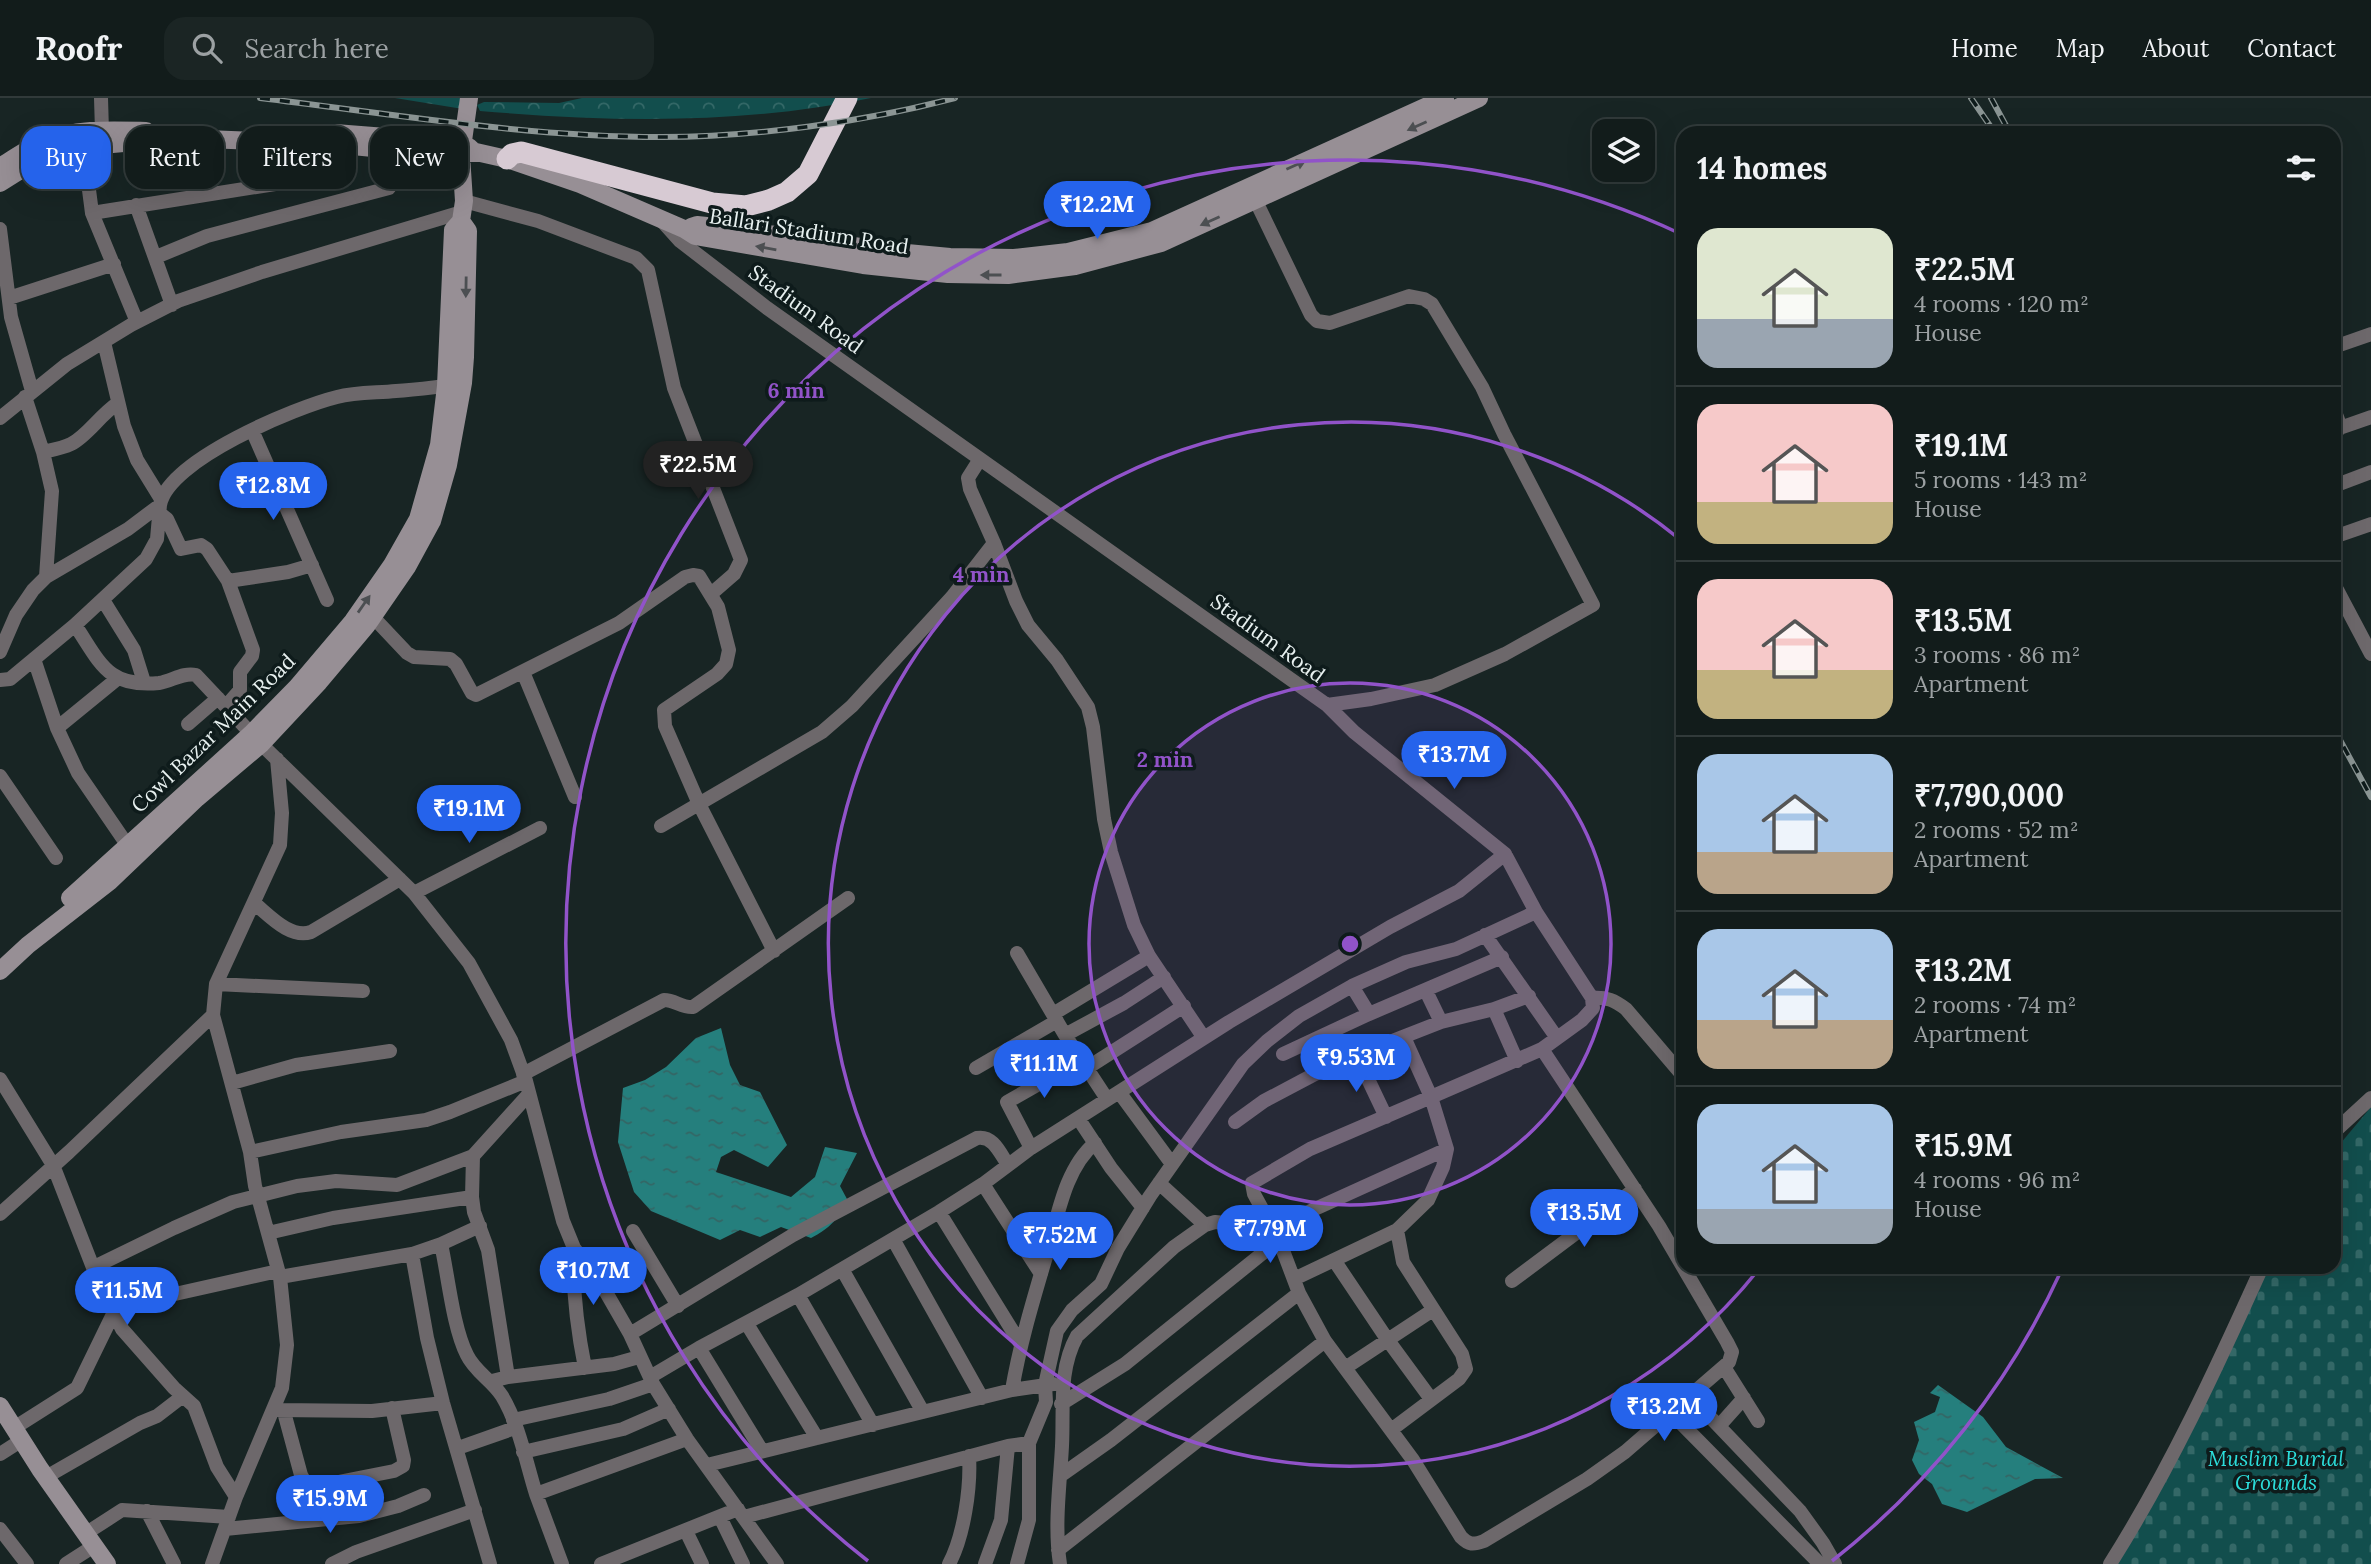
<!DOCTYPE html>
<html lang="en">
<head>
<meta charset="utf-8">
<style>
  :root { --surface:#121c1b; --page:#1b2524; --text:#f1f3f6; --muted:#9ca1a3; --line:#313a3a; --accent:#2563eb }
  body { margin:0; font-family:Lora,serif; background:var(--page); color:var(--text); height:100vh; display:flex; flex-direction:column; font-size:26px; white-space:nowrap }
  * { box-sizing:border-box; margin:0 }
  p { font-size:23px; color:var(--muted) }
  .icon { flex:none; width:38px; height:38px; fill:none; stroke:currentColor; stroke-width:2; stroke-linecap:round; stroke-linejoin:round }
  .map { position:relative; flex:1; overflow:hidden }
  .side { position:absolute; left:1676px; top:28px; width:665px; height:1148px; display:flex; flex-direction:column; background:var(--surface); border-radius:21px; box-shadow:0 7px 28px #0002,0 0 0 2px var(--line) }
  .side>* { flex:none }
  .banner { position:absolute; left:21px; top:28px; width:665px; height:63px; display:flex; gap:14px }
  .controls { position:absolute; left:1592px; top:21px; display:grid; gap:14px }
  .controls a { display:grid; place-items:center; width:63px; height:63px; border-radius:14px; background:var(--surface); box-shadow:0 7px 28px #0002,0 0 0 2px var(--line); font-size:35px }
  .price { position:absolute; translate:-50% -60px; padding:0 16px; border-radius:24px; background:var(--accent); color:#fff; font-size:23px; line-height:46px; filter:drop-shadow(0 2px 4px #0008) }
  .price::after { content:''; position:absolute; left:50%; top:42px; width:21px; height:16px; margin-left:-10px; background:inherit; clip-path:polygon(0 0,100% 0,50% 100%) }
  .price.on { background:#222; color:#fff }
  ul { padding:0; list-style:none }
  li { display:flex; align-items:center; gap:21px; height:175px; padding:0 21px }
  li+li { border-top:2px solid var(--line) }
  li span { display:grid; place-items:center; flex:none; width:196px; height:140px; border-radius:21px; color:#555 }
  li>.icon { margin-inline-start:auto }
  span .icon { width:84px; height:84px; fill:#fffc; stroke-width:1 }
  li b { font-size:30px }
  h2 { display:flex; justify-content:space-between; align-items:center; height:84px; padding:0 21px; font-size:30px }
  .tag { padding:0 24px; border-radius:21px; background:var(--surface); box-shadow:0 7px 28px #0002,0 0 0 2px var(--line); font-size:24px; line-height:63px }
  .tag.on { background:var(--accent); color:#fff }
  header { display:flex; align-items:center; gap:42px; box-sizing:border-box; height:98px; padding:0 35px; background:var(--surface); border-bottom:2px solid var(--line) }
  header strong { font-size:33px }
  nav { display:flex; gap:38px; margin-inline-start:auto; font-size:24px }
  .search { width:490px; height:63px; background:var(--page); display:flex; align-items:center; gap:18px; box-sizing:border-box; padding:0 24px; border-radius:21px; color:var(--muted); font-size:26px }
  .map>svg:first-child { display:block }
  .forest { fill:url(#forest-crowns) }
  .cemetery { fill:url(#cemetery-stones) }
  .water { fill:url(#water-ripples) }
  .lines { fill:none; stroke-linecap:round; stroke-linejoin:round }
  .street { stroke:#6d686b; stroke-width:14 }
  .secondary { stroke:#978f95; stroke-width:18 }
  .highway { stroke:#d7cad3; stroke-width:21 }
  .rail-casing { stroke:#8b9594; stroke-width:6 }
  .rail { stroke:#0e1b1b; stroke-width:3.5; stroke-dasharray:10; stroke-linecap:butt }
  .oneway { fill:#4c4f52 }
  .ring { fill:none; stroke:#9153c9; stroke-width:3.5 }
  .labels { text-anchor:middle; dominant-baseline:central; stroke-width:7; stroke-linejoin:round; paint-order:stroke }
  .street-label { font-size:21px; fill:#e8f1f0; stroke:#0e1b1b }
  .park-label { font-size:21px; font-style:italic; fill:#2cddda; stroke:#0e1b1b }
  .centre { fill:#9153c9; stroke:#0e1b1b; stroke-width:3.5 }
  .ring-label { font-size:21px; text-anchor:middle; font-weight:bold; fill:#9153c9; stroke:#0e1b1b; stroke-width:7; stroke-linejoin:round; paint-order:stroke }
</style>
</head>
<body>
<header>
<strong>Roofr</strong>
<div class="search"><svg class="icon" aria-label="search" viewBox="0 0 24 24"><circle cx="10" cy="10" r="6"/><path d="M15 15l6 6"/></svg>Search here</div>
<nav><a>Home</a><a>Map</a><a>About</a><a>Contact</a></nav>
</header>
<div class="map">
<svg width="2371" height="1466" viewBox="0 0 2371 1466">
  <defs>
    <pattern id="forest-crowns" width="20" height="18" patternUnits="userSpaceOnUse" patternTransform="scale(1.75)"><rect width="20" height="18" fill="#124e4d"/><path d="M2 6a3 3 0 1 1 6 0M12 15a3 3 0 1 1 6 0" fill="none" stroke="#346867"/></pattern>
    <pattern id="cemetery-stones" width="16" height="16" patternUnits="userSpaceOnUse" patternTransform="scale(1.75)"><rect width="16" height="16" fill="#124e4d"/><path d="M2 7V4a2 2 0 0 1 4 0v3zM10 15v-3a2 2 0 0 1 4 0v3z" fill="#346867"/></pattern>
    <pattern id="water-ripples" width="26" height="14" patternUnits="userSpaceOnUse" patternTransform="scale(1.75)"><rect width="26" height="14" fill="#257f7d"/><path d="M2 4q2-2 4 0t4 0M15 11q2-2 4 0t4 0" fill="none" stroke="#346665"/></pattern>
  </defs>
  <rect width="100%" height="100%" fill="#182524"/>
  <!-- forest -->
  <path class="forest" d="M 395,0 L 463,0 L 463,11 Z
    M 582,0 L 871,0 C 739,27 613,24 480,13 L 477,7 L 484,4 L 559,5 Z"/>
  <!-- cemetery -->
  <path class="cemetery" d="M 2371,1009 L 2371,1466 L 2112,1466 L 2267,1169 L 2334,1169 L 2335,1052 Z"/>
  <!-- water -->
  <path class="water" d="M 721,930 L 730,967 L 740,987 L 760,994 L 787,1047 L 768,1069 L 734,1052 L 721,1059 L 716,1074 L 791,1099 L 815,1079 L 825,1049 L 857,1055 L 840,1088 L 847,1101 C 840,1120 829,1131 811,1140 L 781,1129 L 760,1139 L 740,1132 L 720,1142 L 651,1113 L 634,1094 L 618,1044 L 623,990 L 645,982 L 666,969 L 696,940 Z
    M 1938,1287 L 1983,1319 L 2006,1349 L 2063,1380 L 2035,1381 L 1967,1414 L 1942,1406 L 1932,1386 L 1919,1376 L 1912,1362 L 1919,1342 L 1914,1324 L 1935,1314 L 1940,1299 L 1930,1295 Z"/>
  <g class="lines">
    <!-- street -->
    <path class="street" d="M 101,0 L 102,33
      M 82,38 L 92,115 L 137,224
      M 464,103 L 538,123 L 636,160 L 648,172 L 674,290 L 741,462 L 734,476 L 711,496
      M 136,107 L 172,207
      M 92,115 L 313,80
      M 662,123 L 680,143 L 767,210 L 1327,607 L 1371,601 L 1435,587 L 1505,556 L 1593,507 L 1504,336 L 1482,289 L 1432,206 L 1424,201 L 1409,198 L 1330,225 L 1317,223 L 1311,217 L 1251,93
      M 0,131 L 11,219 L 32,293
      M 156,159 L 207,138 L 389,90
      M 9,200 L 114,166
      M 104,244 L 124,328 L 137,362 L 161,401
      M 2334,249 L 2371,236
      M 25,299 L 43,354 L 52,393 L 46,479
      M 2334,311 L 2341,330
      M 0,320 L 67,266 L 131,227 L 178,203 L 262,174 L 462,114
      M 252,332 L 327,502
      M 2334,332 L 2371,319
      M 43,354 C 52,352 63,350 71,346 C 87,338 100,317 118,305
      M 980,361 L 968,380 L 970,391 L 994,445 L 1016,503 L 1028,527 L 1057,562 L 1088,609 L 1093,629 L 1104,721 L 1111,754 L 1134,827 L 1149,858 L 1204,940
      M 2334,388 L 2371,374
      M 158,414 L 167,421 L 181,451 L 201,447 L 207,451 L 228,483 L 253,552 L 252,558 L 240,574 L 240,592 L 226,608
      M 2334,439 L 2371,426
      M 228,483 L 288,474 L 312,467
      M 2334,486 L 2371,556
      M 103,502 L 134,552 L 144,584
      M 373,519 L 407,555 L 414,559 L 450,561 L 456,566 L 472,595 L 476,597 L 619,525 L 685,479 L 693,477 L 699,478 L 718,509 L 729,552 L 726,566 L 717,576 L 664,612 L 665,628 L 699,706 L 774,853
      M 75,527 C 100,564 107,590 159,585 C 172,583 183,574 196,577 L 261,646 L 414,795 L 469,865 L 511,942 L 526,983 L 563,1123 L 574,1150 L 603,1189 L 630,1236 L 653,1286 L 687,1341 L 777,1466
      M 0,554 L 16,517 L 33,492 L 46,479 L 128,431 L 160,407 C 168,362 296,309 337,299 C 356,294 377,295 396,293 C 415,292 435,289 454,287
      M 34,561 L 57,630 L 78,675 L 128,748
      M 523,574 L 575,699
      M 0,582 L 10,581 L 75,527 L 146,461 L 157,441 L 160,407
      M 1327,607 L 1354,634 L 1505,756 L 1536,814
      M 188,626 L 218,600
      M 57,630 L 117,581
      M 0,678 L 56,760
      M 661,728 L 822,634 L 852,608 L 952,499 L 994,445
      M 414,795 L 540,730
      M 254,805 C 270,818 290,841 311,834 L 400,781
      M 1485,837 L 1557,940
      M 1017,855 L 1065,937 L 1107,1001
      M 216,886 L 363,893
      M 1426,893 L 1441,924
      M 1592,900 C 1607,899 1614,902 1626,911 L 1684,979
      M 1494,911 L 1517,963
      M 1053,916 L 1149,858
      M 1369,916 L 1502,859
      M 1065,937 L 1124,905 L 1164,879
      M 1283,956 L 1369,916 L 1352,888
      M 1357,958 L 1386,1019
      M 976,970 L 1057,923
      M 1087,970 L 1184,908
      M 523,976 L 664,902 C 675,902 682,910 693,909 L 848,800
      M 0,981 L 53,1067 L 101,1190 L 122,1231 L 174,1290 L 194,1308 L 217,1369 L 236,1399
      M 232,985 L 296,967 L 390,953
      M 1119,994 L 1172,1066
      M 1078,1020 L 1111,1070 L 1143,1110
      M 1235,1024 L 1264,1003 L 1315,976 L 1377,949 L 1441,924 L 1494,911 L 1529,898
      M 2334,1034 L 2371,1000
      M 1031,1050 L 1007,1004 L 1081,962
      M 250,1054 L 341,1034 L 426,1022 L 450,1014 L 526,983
      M 473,1058 L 472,1099 L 474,1114 L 488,1152 L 508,1279 L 492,1283
      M 1159,1085 L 1205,1127
      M 983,1086 L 1041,1176
      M 939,1114 L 1020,1245
      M 0,1116 L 69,1054 L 213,917
      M 633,1133 L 678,1208
      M 268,1135 L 333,1120 L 472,1099
      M 893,1141 L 982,1300
      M 441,1146 C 448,1177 453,1230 467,1257 C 475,1274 492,1282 502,1298 C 519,1326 526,1364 536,1396 L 687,1341
      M 574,1150 C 572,1190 577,1230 585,1270
      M 412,1156 L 441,1146 L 480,1128
      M 1334,1162 L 1387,1241 L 1431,1301
      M 94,1169 L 174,1130 L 233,1104 L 297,1088 L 336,1083 L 397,1087 L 473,1058 L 529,996
      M 842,1171 L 923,1314
      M 280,1179 L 412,1156 L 427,1240 L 443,1305 L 490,1466
      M 1512,1183 L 1635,1091
      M 1299,1195 L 1325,1243 L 1413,1362 L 1461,1439 C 1469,1447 1473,1447 1484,1443 L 1587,1381 L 1625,1354 L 1729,1264 L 1732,1254 L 1727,1244 L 1659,1128 L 1542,951
      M 798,1197 L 873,1327
      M 747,1226 L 817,1340
      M 630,1236 L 793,1137 L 977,1040 C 993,1037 1000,1055 1008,1067
      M 699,1250 L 762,1353
      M 1724,1269 L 1758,1323
      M 1345,1270 L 1433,1212
      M 508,1279 L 614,1266 L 639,1259
      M 650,1279 L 699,1250 L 798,1197 L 939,1114 L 983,1086 L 1031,1050 L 1229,924 L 1390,829 L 1459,793 L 1505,756
      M 1012,1292 C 1020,1246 1032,1206 1045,1162 C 1057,1124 1063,1072 1095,1045
      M 1690,1298 L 1800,1413 L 1823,1445 L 1835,1466
      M 1061,1306 L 1125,1266 L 1279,1142
      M 278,1312 L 372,1313 L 443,1305
      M 284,1314 L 301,1377 C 305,1385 308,1389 318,1388 L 394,1373 L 403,1368 L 404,1362 L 392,1310
      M 1672,1316 L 1820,1466
      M 513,1322 L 609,1301 L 653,1286
      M 1719,1328 L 1744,1300
      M 14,1330 L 77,1290 L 114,1214 L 166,1198 L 278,1173
      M 1391,1332 L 1459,1281 L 1466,1271 L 1462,1256 L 1403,1164 L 1397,1132
      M 458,1350 L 515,1330
      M 523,1354 L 623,1331 L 669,1311
      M 0,1356 L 22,1342
      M 707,1367 L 1012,1292 L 1053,1286
      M 1060,1378 L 1111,1342 L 1299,1195 L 1279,1142 L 1254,1096 L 1252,1085 L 1310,1051 L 1431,999 L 1404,939
      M 46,1379 L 140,1325 L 157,1318 L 183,1298
      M 536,1396 L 562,1466
      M 147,1413 L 174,1466
      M 720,1419 L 743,1466
      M 744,1419 L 1008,1348 L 1029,1345
      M 0,1431 L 27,1466
      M 225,1431 L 359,1418 L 398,1408 L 424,1397
      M 686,1433 L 702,1466
      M 85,1436 L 122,1412 L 229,1419
      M 1058,1452 L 1325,1243
      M 66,1466 L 94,1448
      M 212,1466 L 236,1399 L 282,1290 L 287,1247 L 280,1179 L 255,1088 L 250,1054 L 213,917 L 216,886 L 280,747 L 282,715 L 277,661
      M 332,1466 L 356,1454 L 475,1412
      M 601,1466 L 738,1411
      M 949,1466 C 964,1438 971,1389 969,1358
      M 985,1466 L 1001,1422 L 1008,1348
      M 1017,1466 L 1029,1422 L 1029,1345 L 1046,1304 L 1045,1287 L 1057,1233 L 1072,1212 L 1101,1186 L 1118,1150 L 1150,1098 L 1243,966 L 1267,943 L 1299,918 L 1352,888 L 1406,864 L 1456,851 L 1536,814 L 1592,900 L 1593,910 L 1582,922 L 1542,951 L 1431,999 L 1447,1051 L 1443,1069 L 1428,1102 L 1397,1132 L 1294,1181
      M 1060,1466 C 1054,1427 1060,1387 1062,1348 C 1064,1311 1058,1272 1077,1238 L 1174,1149 L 1205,1127 L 1215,1124 L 1273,1130 L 1447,1051
      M 2110,1466 C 2170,1371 2216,1271 2262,1169"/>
    <!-- secondary -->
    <path class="secondary" d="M 335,35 L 462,45 L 470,50
      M 0,69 C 14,60 28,50 43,44 C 75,30 111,32 146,33
      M 0,85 L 35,63 L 67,50 L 135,44 L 206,41 L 332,46 L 435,56 L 461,57 L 476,54 L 507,61 L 580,86 L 684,131 L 695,138 L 863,167 L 948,176 L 1008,177 L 1075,168 L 1161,145 L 1479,0
      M 691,129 L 697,127 L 726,130 L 896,154 L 950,159 L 1014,160 L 1068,154 L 1152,133 L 1445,0
      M 70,800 L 251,636 L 297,589 L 353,523 L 392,467 L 418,421 L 439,347 L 446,288 L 453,132 L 461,123
      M 0,873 L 28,847 L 109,784 L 197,700 L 261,646 L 319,584 L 367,527 L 407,469 L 432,423 L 448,367 L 463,285 L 465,259 L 468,133 L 461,123 L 464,103 L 461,57 L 469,0
      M 0,1308 L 40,1371 L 107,1466"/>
    <!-- highway -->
    <path class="highway" d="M 507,61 L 512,56 L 521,54 L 712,105 L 746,108 L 769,102 L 787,94 L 808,76 L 847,0"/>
    <!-- rail casing -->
    <g class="rail-casing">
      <path id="rail" d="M 260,0 C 393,16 527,39 661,39 C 756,39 863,24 955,0
        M 1971,0 L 1995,35
        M 1991,0 L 2010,35
        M 2334,631 L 2371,699"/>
    </g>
    <!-- rail -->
    <use href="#rail" class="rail"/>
  </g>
  <!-- one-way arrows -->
  <defs><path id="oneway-solid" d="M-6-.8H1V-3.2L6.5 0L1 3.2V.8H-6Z" transform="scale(1.75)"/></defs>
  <g class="oneway">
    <use href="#oneway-solid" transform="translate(1417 28) rotate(156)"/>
    <use href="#oneway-solid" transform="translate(1296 67) rotate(-24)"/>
    <use href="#oneway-solid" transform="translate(1210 123) rotate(156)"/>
    <use href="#oneway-solid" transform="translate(766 150) rotate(-170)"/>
    <use href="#oneway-solid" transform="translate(991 177) rotate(180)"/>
    <use href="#oneway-solid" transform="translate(466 189) rotate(91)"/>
    <use href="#oneway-solid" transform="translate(364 506) rotate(-55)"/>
  </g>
  <!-- distance rings -->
  <circle cx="1350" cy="846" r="261" fill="#9153c9" fill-opacity=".12"/>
  <g class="ring">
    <circle cx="1350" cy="846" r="261"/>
    <path d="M1759 1171A522 522 0 1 1 1682 443"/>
    <path d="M2062 1171A783 783 0 0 1 1832 1463M868 1463A783 783 0 0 1 1681 136"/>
  </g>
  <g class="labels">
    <!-- street labels -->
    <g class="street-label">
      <text transform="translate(809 133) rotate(9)">Ballari Stadium Road</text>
      <text transform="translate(806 211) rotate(36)">Stadium Road</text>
      <text transform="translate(1268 540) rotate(36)">Stadium Road</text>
      <text transform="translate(213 635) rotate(-44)">Cowl Bazar Main Road</text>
    </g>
    <!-- park labels -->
    <g class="park-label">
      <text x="2276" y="1360">Muslim Burial<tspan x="2276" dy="24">Grounds</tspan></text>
    </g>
  </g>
  <circle cx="1350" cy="846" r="10" class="centre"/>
  <g class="ring-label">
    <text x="796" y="300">6 min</text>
    <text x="981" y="484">4 min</text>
    <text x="1165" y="669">2 min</text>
  </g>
</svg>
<div class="controls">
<a><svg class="icon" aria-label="layers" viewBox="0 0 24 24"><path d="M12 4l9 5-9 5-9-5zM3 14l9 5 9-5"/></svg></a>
</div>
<b class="price" style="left:1097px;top:143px">₹12.2M</b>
<b class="price on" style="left:698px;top:403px">₹22.5M</b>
<b class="price" style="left:273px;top:424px">₹12.8M</b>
<b class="price" style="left:1454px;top:693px">₹13.7M</b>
<b class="price" style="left:469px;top:747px">₹19.1M</b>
<b class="price" style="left:1356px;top:996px">₹9.53M</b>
<b class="price" style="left:1044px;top:1002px">₹11.1M</b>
<b class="price" style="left:1584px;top:1151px">₹13.5M</b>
<b class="price" style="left:1270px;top:1167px">₹7.79M</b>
<b class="price" style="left:1060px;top:1174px">₹7.52M</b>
<b class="price" style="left:593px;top:1209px">₹10.7M</b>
<b class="price" style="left:127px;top:1229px">₹11.5M</b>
<b class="price" style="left:1664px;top:1345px">₹13.2M</b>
<b class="price" style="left:330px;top:1437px">₹15.9M</b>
<div class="banner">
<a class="tag on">Buy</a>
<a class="tag">Rent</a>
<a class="tag">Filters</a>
<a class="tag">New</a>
</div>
<section class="side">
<h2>14 homes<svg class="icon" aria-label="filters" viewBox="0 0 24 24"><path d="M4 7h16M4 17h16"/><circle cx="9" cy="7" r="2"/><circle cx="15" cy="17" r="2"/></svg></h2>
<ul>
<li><span style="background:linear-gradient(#dfe7d0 65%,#9aa5b1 0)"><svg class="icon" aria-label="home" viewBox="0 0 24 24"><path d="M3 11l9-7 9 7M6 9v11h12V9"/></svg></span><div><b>₹22.5M</b><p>4 rooms · 120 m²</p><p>House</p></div></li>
<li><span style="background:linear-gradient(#f6c9c9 70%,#c2b280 0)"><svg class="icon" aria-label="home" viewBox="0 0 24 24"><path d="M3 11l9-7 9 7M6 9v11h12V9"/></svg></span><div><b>₹19.1M</b><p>5 rooms · 143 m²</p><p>House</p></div></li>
<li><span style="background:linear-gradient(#f6c9c9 65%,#c2b280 0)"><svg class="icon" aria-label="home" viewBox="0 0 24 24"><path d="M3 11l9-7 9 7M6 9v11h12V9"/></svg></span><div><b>₹13.5M</b><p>3 rooms · 86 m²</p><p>Apartment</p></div></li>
<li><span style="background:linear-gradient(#a9c7e8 70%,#b9a48a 0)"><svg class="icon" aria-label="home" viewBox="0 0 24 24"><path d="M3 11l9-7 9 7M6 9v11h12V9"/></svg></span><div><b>₹7,790,000</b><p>2 rooms · 52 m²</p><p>Apartment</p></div></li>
<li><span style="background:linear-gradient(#a9c7e8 65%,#b9a48a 0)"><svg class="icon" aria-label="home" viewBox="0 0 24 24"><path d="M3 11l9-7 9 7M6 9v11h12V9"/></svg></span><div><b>₹13.2M</b><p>2 rooms · 74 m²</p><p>Apartment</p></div></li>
<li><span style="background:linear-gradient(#a9c7e8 75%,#9aa5b1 0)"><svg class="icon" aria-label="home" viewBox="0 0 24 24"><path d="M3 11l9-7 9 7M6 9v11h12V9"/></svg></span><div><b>₹15.9M</b><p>4 rooms · 96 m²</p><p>House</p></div></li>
</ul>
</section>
</div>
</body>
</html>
